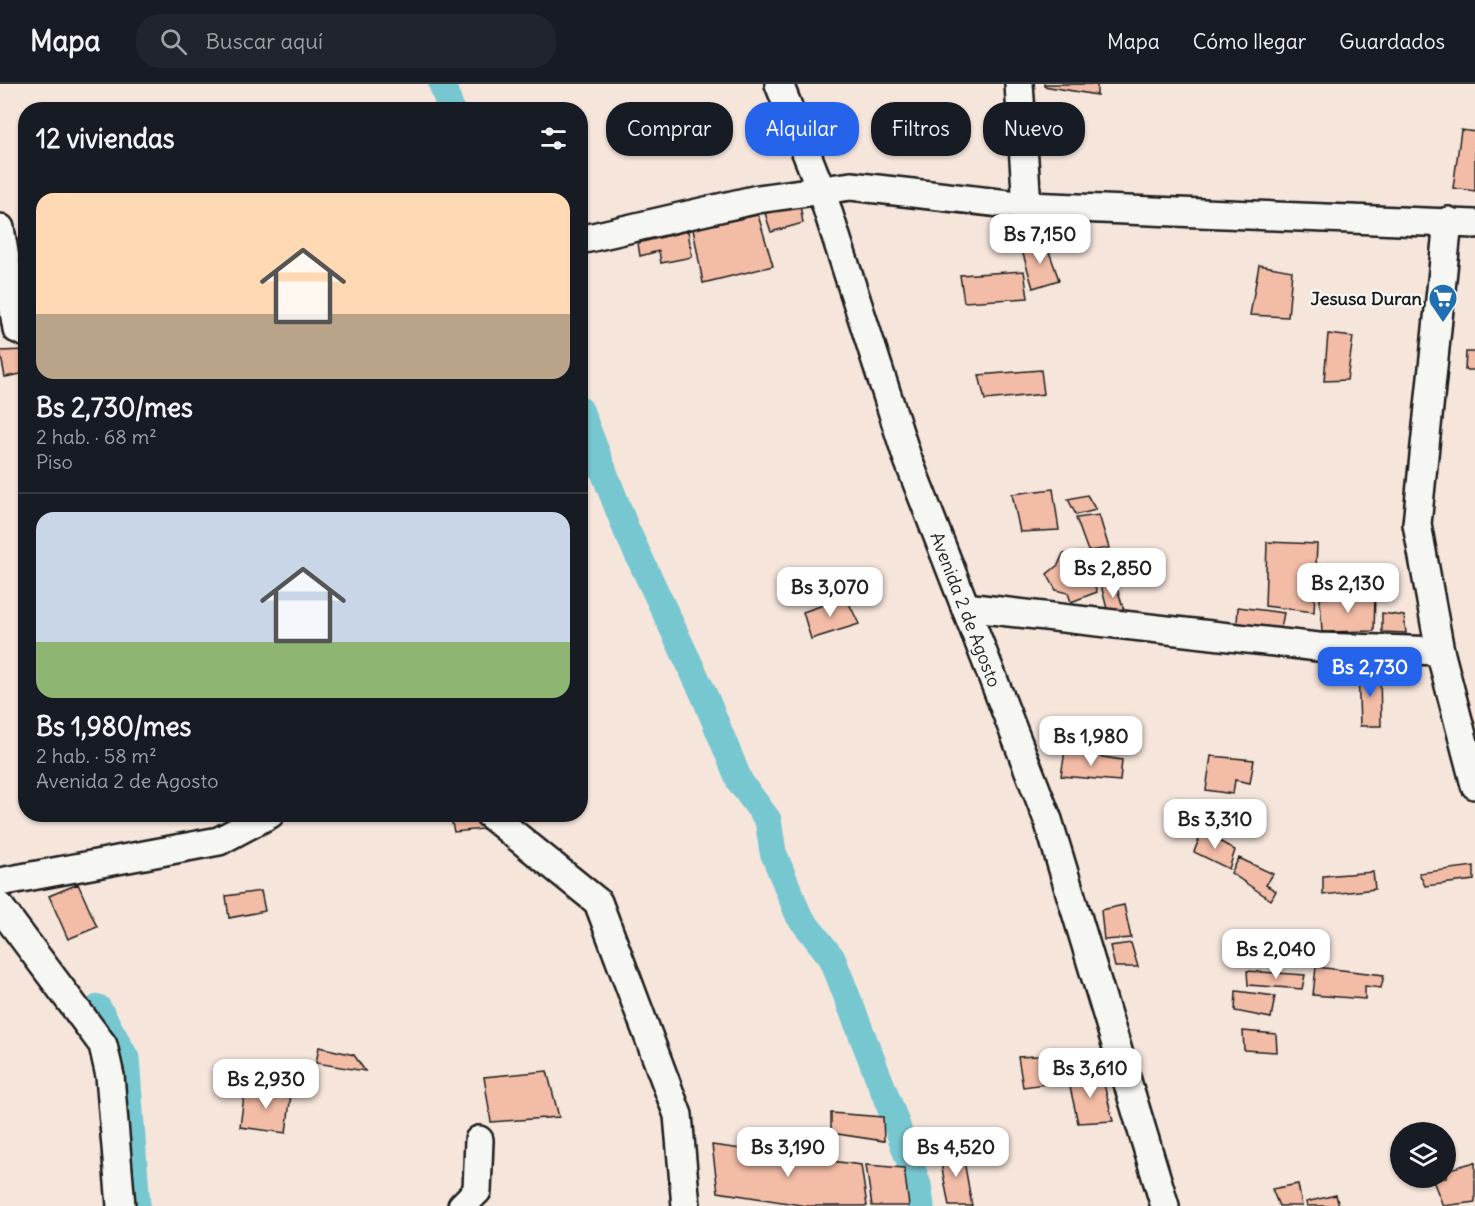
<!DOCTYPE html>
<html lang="es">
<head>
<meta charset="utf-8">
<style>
  :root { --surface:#171b24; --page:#20242c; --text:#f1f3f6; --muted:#9ea1a6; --line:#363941; --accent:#2563eb }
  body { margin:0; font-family:Delius,sans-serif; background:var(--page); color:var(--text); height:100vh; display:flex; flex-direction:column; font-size:22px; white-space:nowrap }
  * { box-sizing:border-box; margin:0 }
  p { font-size:20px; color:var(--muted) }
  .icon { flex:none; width:33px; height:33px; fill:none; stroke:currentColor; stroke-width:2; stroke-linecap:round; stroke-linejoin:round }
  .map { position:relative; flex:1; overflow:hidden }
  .drawer { position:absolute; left:18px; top:18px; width:570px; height:720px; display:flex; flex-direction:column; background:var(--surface); border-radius:24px; box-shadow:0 2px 4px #0004 }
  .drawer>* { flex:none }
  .hud { position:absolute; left:606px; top:18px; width:570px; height:54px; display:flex; gap:12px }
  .fabs { position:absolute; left:1390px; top:1038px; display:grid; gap:12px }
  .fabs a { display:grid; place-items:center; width:66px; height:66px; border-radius:50%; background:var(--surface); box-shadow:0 2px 4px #0004; font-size:30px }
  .price { position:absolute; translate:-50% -51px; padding:0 14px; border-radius:12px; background:#fff; color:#222; font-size:20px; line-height:39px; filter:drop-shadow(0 2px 3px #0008) }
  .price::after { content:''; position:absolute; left:50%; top:36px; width:18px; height:14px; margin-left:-9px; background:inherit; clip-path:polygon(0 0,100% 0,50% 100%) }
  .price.on { background:var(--accent); color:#fff }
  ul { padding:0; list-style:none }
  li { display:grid; align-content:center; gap:12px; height:318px; padding:0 18px }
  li+li { border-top:2px solid var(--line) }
  li span { display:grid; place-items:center; height:186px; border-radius:18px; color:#555 }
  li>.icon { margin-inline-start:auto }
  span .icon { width:108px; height:108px; fill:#fffc; stroke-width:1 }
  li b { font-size:26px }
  h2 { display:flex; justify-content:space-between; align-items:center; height:72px; padding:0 18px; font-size:26px }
  .pill { padding:0 21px; border-radius:24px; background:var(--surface); box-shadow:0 2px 4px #0004; font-size:21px; line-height:54px }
  .pill.on { background:var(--accent); color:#fff }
  header { display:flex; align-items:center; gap:36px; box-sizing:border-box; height:84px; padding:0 30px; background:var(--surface); border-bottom:2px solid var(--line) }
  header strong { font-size:28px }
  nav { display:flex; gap:33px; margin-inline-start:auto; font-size:21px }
  .search { width:420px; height:54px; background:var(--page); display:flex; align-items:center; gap:15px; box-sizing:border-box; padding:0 21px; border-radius:24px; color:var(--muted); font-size:22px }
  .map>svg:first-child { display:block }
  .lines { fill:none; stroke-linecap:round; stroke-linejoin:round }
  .canal { stroke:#77c7d1; stroke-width:27 }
  .building { fill:#f2bca6; stroke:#1c1c1c; stroke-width:1.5 }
  .minor-casing { stroke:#1c1c1c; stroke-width:32 }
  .minor { stroke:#f6f6f2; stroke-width:27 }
  .labels { text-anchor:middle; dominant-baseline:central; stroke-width:4.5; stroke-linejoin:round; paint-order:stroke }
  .poi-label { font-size:18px; font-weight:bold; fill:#1c1c1c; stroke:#f6f6f2; text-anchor:end }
  .street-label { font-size:18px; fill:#1c1c1c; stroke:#f6f6f2 }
</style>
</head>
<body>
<header>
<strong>Mapa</strong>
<div class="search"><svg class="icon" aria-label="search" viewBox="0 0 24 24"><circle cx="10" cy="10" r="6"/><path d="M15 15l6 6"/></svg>Buscar aquí</div>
<nav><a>Mapa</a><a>Cómo llegar</a><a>Guardados</a></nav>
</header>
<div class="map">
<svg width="1475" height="1122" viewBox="0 0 1475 1122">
  <rect width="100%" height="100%" fill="#f5e5db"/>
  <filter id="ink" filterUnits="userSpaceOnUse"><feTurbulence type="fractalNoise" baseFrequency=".0167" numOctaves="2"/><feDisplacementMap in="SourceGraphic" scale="12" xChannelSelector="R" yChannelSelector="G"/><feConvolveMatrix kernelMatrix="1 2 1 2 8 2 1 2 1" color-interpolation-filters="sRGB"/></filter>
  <g filter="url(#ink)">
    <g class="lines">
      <!-- canal -->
      <path class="canal" d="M 442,0 L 451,26
        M 580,326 L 626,445 L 705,613 L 740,698 L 768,736 L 773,768 L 799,832 L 832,874 L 892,1028 L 918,1101 L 921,1122
        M 98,924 L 126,974 L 137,1122"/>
    </g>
    <!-- building -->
    <path class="building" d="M 1044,0 L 1097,0 L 1097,11 L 1044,2 Z
      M 1461,46 L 1475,48 L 1475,107 L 1453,104 Z
      M 800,121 L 803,139 L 771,148 L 765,129 Z
      M 758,131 L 773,182 L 703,199 L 693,145 Z
      M 688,147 L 692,173 L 661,179 L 659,167 L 640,172 L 638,159 Z
      M 1046,159 L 1059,196 L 1033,204 L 1021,163 Z
      M 1259,181 L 1292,187 L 1288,233 L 1250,231 Z
      M 1024,187 L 1028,214 L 964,218 L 960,191 Z
      M 1328,250 L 1353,253 L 1347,296 L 1324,297 Z
      M 26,266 L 26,289 L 5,293 L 0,267 Z
      M 1466,268 L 1475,268 L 1475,286 L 1465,286 Z
      M 1041,286 L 1044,310 L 985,316 L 979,291 Z
      M 1053,405 L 1059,446 L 1020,448 L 1012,410 Z
      M 1087,411 L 1096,426 L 1076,431 L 1068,415 Z
      M 1099,431 L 1109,464 L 1088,467 L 1076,434 Z
      M 1267,458 L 1317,460 L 1314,528 L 1265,522 Z
      M 1082,468 L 1097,508 L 1071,518 L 1068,509 L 1056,506 L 1047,490 L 1058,481 L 1063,470 Z
      M 1115,498 L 1125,530 L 1108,529 L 1101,501 Z
      M 1375,511 L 1374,547 L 1322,548 L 1320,514 Z
      M 846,513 L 859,540 L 811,555 L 803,528 Z
      M 1238,523 L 1284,529 L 1281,544 L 1237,540 Z
      M 1382,529 L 1404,532 L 1406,549 L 1382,548 Z
      M 1358,585 L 1380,586 L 1381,642 L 1360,642 Z
      M 1065,667 L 1122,676 L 1120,697 L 1061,692 Z
      M 1211,672 L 1254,676 L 1250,699 L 1235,696 L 1233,710 L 1206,706 Z
      M 481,731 L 493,744 L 454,748 L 451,735 Z
      M 1202,747 L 1235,766 L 1229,785 L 1194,768 Z
      M 1239,774 L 1273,790 L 1266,801 L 1276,807 L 1271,816 L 1231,789 Z
      M 1474,782 L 1474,796 L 1425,802 L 1419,789 Z
      M 1373,788 L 1375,805 L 1323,811 L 1323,792 Z
      M 78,800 L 97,843 L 68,855 L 49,812 Z
      M 261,807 L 265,827 L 229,834 L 226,812 Z
      M 1124,821 L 1131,854 L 1104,856 L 1101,826 Z
      M 1131,859 L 1138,883 L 1115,883 L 1110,862 Z
      M 1316,883 L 1384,891 L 1381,904 L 1365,902 L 1365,915 L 1313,911 Z
      M 1247,887 L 1305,891 L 1302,905 L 1248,901 Z
      M 1236,907 L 1275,912 L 1271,934 L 1235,927 Z
      M 1243,947 L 1276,950 L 1277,968 L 1244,966 Z
      M 319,963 L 354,971 L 365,987 L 316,979 Z
      M 1094,967 L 1099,984 L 1076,986 L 1073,970 Z
      M 1056,971 L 1060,998 L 1023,1003 L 1018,973 Z
      M 547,987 L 559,1033 L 491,1038 L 484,993 Z
      M 1101,988 L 1113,1037 L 1078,1039 L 1068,994 Z
      M 245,1004 L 291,1010 L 286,1049 L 240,1043 Z
      M 831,1029 L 883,1033 L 884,1057 L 831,1049 Z
      M 712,1061 L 861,1081 L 867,1122 L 807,1122 L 718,1108 Z
      M 962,1065 L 972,1122 L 949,1122 L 939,1068 Z
      M 1475,1078 L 1475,1118 L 1443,1122 L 1432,1094 L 1446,1094 L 1446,1086 Z
      M 866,1081 L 904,1084 L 909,1122 L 872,1122 Z
      M 1298,1100 L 1302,1122 L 1279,1122 L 1272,1105 Z
      M 1336,1111 L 1339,1122 L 1307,1122 L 1306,1118 Z"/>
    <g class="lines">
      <!-- minor casing -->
      <g class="minor-casing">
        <g id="minor">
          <path id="s1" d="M 779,0 L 821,106 L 907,373 L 1048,736 L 1165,1122"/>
          <path d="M 1019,0 L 1027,122"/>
          <path d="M 1448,137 L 1417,440 L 1440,567 L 1475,701"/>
          <path d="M 0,144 L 17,245 L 26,249"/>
          <path d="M 580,156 L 758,115 L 851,102 L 1027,122 L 1475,140"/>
          <path d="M 965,523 L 1318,563 L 1440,567"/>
          <path d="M 489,730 L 598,818 L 678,1031 L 686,1122"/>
          <path d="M 0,798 L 219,757 L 270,730"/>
          <path d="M 0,823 L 103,961 L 110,992 L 121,1122"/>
          <path d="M 462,1122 L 477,1107 L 479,1056"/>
        </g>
      </g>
      <!-- minor -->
      <use href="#minor" class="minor"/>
    </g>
  </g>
  <!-- icons -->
  <defs>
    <g id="supermarket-pin" transform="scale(1.5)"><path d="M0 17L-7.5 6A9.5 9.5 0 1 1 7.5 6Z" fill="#1f6fb2" stroke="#f6f6f2"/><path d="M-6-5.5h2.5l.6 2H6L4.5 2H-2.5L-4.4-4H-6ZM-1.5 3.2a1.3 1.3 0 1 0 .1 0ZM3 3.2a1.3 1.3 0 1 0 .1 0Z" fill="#fff"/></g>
  </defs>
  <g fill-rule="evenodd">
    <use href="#supermarket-pin" x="1443" y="214"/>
  </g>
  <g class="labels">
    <!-- poi labels -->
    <g class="poi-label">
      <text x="1422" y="214">Jesusa Duran</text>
    </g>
    <!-- street labels -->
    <g class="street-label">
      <text stroke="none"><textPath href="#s1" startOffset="558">Avenida 2 de Agosto</textPath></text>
    </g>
  </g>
</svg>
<div class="fabs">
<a><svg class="icon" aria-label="layers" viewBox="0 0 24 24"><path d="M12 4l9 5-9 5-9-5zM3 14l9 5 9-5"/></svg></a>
</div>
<b class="price" style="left:1040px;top:181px">Bs 7,150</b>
<b class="price" style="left:1113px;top:515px">Bs 2,850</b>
<b class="price" style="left:1348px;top:530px">Bs 2,130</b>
<b class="price" style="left:830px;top:534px">Bs 3,070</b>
<b class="price on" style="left:1370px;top:614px">Bs 2,730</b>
<b class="price" style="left:1091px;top:683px">Bs 1,980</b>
<b class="price" style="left:1215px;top:766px">Bs 3,310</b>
<b class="price" style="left:1276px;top:896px">Bs 2,040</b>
<b class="price" style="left:1090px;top:1015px">Bs 3,610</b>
<b class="price" style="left:266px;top:1026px">Bs 2,930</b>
<b class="price" style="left:788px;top:1094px">Bs 3,190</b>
<b class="price" style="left:956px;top:1094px">Bs 4,520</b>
<div class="hud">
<a class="pill">Comprar</a>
<a class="pill on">Alquilar</a>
<a class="pill">Filtros</a>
<a class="pill">Nuevo</a>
</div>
<section class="drawer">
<h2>12 viviendas<svg class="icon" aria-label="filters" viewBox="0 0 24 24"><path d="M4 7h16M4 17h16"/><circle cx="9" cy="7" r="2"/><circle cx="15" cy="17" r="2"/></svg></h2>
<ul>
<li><span style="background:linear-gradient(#ffd9b3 65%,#b9a48a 0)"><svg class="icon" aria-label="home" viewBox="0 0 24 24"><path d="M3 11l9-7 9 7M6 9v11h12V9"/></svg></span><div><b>Bs 2,730/mes</b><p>2 hab. · 68 m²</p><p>Piso</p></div></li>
<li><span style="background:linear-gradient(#c9d6e8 70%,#8fb573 0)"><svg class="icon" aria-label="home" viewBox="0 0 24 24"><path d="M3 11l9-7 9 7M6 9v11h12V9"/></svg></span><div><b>Bs 1,980/mes</b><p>2 hab. · 58 m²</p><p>Avenida 2 de Agosto</p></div></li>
</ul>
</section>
</div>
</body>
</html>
